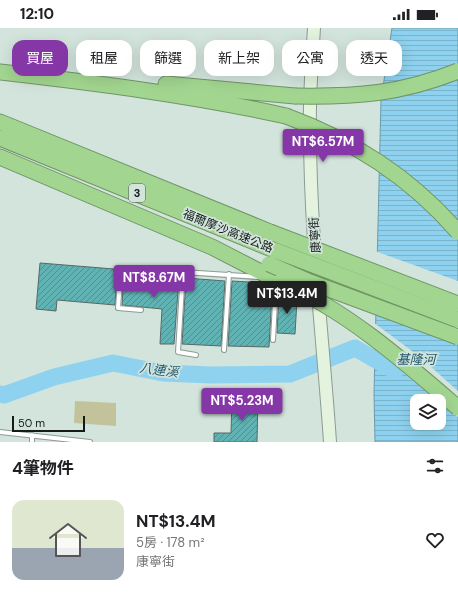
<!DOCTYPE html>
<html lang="zh-TW">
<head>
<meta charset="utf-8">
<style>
  :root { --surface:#fff; --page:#f2f2f2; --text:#202124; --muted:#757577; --line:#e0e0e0; --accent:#8637a7 }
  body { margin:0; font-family:"DM Sans","Noto Sans TC",sans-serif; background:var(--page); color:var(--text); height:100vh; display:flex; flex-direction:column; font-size:15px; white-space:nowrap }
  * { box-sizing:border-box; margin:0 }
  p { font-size:13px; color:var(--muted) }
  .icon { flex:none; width:22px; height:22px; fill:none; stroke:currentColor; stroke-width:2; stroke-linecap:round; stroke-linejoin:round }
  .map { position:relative; height:414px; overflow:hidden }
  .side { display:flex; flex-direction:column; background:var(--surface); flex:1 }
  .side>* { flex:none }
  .top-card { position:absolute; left:12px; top:12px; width:434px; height:36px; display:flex; gap:8px }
  .fabs { position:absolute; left:410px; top:366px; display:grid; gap:8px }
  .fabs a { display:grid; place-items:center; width:36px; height:36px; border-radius:8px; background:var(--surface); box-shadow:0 4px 16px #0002; font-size:20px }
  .scale { position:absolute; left:12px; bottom:10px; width:73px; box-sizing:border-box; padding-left:4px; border:2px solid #151b18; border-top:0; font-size:11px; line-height:14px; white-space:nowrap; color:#151b18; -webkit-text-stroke:3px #d2e4dc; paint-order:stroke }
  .price { position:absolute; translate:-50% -34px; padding:0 9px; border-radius:4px; background:var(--accent); color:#fff; font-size:13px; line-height:26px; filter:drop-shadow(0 1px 2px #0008) }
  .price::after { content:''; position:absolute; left:50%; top:24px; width:12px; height:9px; margin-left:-6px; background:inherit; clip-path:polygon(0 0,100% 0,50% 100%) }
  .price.selected { background:#222; color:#fff }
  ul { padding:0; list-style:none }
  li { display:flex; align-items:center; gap:12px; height:100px; padding:0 12px }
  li+li { border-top:1px solid var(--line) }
  li span { display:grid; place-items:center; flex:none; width:112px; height:80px; border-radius:12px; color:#555 }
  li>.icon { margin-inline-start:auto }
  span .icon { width:48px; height:48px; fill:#fffc; stroke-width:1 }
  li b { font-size:17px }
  h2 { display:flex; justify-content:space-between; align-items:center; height:48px; padding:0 12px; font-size:17px }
  .chip { padding:0 14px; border-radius:12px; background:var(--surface); box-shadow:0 4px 16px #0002; font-size:14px; line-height:36px }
  .chip.selected { background:var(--accent); color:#fff }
  .status { display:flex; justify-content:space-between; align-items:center; height:28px; padding:0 20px; background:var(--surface); direction:ltr }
  .status svg { height:11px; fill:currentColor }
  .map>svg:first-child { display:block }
  .pitch { fill:#c2c39b }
  .water { fill:url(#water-rules); stroke:#6a9bae; fill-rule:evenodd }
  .pier { fill:#d2e4dc }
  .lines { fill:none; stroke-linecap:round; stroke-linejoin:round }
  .river { stroke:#8ed2ef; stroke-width:17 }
  .building { fill:url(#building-hatch); stroke:#566969 }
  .lane-casing { stroke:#8b9c94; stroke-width:6 }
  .secondary-casing { stroke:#8b9c94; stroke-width:14 }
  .highway-casing { stroke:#719566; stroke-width:17 }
  .lane { stroke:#fff; stroke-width:4 }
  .secondary { stroke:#e3f3de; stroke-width:12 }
  .highway { stroke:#a2d690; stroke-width:15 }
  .highway-bridge-casing { stroke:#719566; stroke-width:17; stroke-linecap:butt }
  .highway-bridge { stroke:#a2d690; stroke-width:15 }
  .labels { text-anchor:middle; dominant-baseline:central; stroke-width:3.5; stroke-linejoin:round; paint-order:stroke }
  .shield { fill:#d2e4dc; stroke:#4e5753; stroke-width:1 }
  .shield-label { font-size:11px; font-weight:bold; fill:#151b18 }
  .street-label { font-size:12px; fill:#151b18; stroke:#d2e4dc }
  .water-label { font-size:13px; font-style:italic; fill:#245a6e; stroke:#d2e4dc }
</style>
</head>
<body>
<div class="status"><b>12:10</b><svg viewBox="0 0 49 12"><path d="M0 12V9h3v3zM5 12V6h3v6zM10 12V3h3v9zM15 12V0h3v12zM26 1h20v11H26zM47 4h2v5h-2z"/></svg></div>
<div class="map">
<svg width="458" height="414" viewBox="0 0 458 414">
  <defs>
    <pattern id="water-rules" width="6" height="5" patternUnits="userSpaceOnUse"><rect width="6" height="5" fill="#8ed2ef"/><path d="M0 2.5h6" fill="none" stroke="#7ab4cc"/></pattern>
    <pattern id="building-hatch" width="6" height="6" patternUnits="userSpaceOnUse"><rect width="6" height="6" fill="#61b2b3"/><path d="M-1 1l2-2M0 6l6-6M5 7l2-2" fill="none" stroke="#4f9091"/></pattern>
  </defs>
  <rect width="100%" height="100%" fill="#d2e4dc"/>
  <!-- pitch -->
  <path class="pitch" d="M 75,373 L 116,375 L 116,398 L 74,395 Z"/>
  <!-- water -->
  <path class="water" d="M 392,0 L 458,0 L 458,414 L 375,414 L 374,365 L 381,72 ZM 417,373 L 439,373 L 439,395 L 417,395 Z"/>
  <!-- pier -->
  <path class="pier" d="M 375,223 L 458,253 L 458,306 L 374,274 Z
    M 373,294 L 420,329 L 458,363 L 458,389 L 373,320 Z"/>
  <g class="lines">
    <!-- river -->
    <path class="river" d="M 0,366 L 4,367 L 54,349 L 113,335 L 163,345 L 211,347 L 290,346 L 355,320 L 395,343"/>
  </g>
  <!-- building -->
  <path class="building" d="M 40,235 L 114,241 L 114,244 L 117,244 L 115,277 L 57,272 L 56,283 L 36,281 Z
    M 124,244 L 179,250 L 174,316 L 160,316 L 162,281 L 122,277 Z
    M 186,250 L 225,253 L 221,318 L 182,316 Z
    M 232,253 L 249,254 L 249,260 L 270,260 L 270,266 L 272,266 L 269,319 L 228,318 Z
    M 279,266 L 286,267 L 297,272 L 295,306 L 277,305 Z
    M 232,370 L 258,370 L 257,414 L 214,414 L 214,405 L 231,405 Z"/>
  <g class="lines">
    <!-- lane casing -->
    <g class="lane-casing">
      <path id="lane" d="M 183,243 L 178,324 L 196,327
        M 141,282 L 118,280 L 121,240 L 258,249
        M 273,312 L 276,255
        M 224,322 L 229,246
        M 0,404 L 90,414
        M 32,414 L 32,407"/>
    </g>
    <!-- secondary casing -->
    <g class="secondary-casing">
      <path id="secondary" d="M 314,0 C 312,34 309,68 310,103 C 310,207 323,310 330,414"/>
    </g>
    <!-- highway casing -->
    <g class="highway-casing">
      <path id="highway" d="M 0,44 C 96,55 191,67 286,88
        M 166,56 L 295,68
        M 0,94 L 270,204
        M 0,110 L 274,222
        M 0,129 L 212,219 L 280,254"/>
    </g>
    <!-- lane -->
    <use href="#lane" class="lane"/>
    <!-- secondary -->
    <use href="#secondary" class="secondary"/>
    <!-- highway -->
    <use href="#highway" class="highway"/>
    <!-- highway-bridge casing -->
    <g class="highway-bridge-casing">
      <path id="highway-bridge" d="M 295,68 C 356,69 401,66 458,43
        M 286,88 C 354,113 410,149 458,204
        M 270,204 L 458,276
        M 274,222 L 458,292
        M 269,236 L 310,254 L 458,309
        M 280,254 C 345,281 405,334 458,380"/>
    </g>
    <!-- highway-bridge -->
    <use href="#highway-bridge" class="highway-bridge"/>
  </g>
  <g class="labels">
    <!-- shield labels -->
    <rect class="shield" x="129" y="156" width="16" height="18" rx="3"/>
    <g class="shield-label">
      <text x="137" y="165">3</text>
    </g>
    <!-- street labels -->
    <g class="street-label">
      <text transform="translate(228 203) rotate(22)">福爾摩沙高速公路</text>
      <text transform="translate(315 207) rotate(-94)">康寧街</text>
    </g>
    <!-- water labels -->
    <g class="water-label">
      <text x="416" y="331">基隆河</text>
      <text transform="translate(159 342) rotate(7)">八連溪</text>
    </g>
  </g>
</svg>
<div class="fabs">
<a><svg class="icon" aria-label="layers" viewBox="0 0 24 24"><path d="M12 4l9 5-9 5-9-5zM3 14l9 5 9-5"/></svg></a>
</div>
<div class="scale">50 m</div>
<b class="price" style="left:323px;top:135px">NT$6.57M</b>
<b class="price" style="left:154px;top:271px">NT$8.67M</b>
<b class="price selected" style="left:287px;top:287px">NT$13.4M</b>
<b class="price" style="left:242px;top:394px">NT$5.23M</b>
<div class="top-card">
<a class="chip selected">買屋</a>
<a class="chip">租屋</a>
<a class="chip">篩選</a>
<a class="chip">新上架</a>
<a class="chip">公寓</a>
<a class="chip">透天</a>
</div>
</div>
<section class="side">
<h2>4筆物件<svg class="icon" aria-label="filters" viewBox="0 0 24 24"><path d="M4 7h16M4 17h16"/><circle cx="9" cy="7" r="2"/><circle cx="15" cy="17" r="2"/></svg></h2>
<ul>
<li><span style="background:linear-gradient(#dfe7d0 60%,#9aa5b1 0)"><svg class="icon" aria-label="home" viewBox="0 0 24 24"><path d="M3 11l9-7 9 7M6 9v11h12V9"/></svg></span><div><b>NT$13.4M</b><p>5房 · 178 m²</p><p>康寧街</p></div><svg class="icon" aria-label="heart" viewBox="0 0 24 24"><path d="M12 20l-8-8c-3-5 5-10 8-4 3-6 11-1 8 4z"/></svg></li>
</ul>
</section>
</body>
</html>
